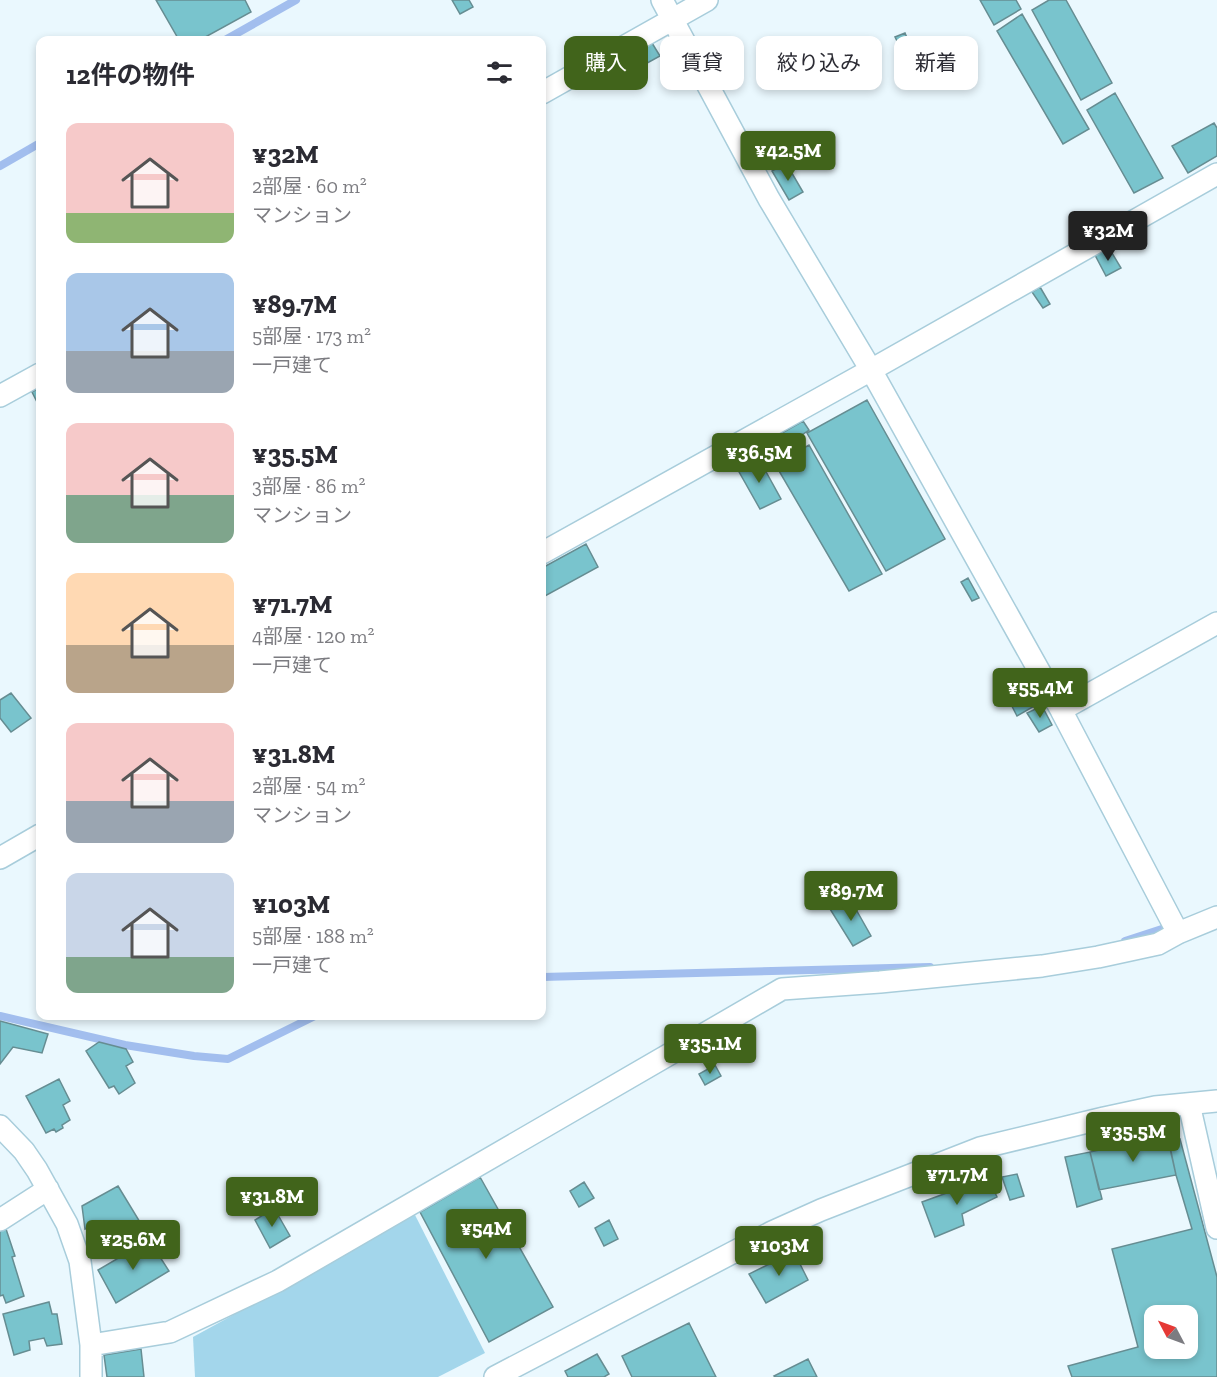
<!DOCTYPE html>
<html lang="ja">
<head>
<meta charset="utf-8">
<style>
  :root { --surface:#fff; --page:#f2f2f3; --text:#2b2b33; --muted:#7c7c81; --accent:#41641b }
  body { margin:0; font-family:"Zilla Slab","Noto Sans JP",serif; background:var(--page); color:var(--text); height:100vh; display:flex; flex-direction:column; font-size:22px; white-space:nowrap }
  * { box-sizing:border-box; margin:0 }
  p { font-size:20px; color:var(--muted) }
  .icon { flex:none; width:33px; height:33px; fill:none; stroke:currentColor; stroke-width:2; stroke-linecap:round; stroke-linejoin:round }
  .map { position:relative; flex:1; overflow:hidden }
  .panel { position:absolute; left:36px; top:36px; width:510px; height:984px; display:flex; flex-direction:column; background:var(--surface); border-radius:12px; box-shadow:0 3px 9px #0003 }
  .panel>* { flex:none }
  .guide { position:absolute; left:564px; top:36px; width:562px; height:54px; display:flex; gap:12px }
  .needle { width:39px; rotate:311deg }
  .buttons { position:absolute; left:1144px; top:1305px; display:grid; gap:12px }
  .buttons a { display:grid; place-items:center; width:54px; height:54px; border-radius:12px; background:var(--surface); box-shadow:0 3px 9px #0003; font-size:30px }
  .price { position:absolute; translate:-50% -51px; padding:0 14px; border-radius:6px; background:var(--accent); color:#fff; font-size:20px; line-height:39px; filter:drop-shadow(0 2px 3px #0008) }
  .price::after { content:''; position:absolute; left:50%; top:36px; width:18px; height:14px; margin-left:-9px; background:inherit; clip-path:polygon(0 0,100% 0,50% 100%) }
  .price.active { background:#222; color:#fff }
  ul { padding:0; list-style:none }
  li { display:flex; align-items:center; gap:18px; height:150px; padding:0 30px }
  li span { display:grid; place-items:center; flex:none; width:168px; height:120px; border-radius:12px; color:#555 }
  li>.icon { margin-inline-start:auto }
  span .icon { width:72px; height:72px; fill:#fffc; stroke-width:1 }
  li b { font-size:26px }
  h2 { display:flex; justify-content:space-between; align-items:center; height:72px; padding:0 30px; font-size:26px }
  .chip { padding:0 21px; border-radius:12px; background:var(--surface); box-shadow:0 3px 9px #0003; font-size:21px; line-height:54px }
  .chip.active { background:var(--accent); color:#fff }
  .map>svg:first-child { display:block }
  .green { fill:#a3d6eb }
  .lines { fill:none; stroke-linecap:round; stroke-linejoin:round }
  .stream { stroke:#a2beee; stroke-width:8 }
  .building { fill:#79c4cd; stroke:#668d92; stroke-width:1.5; fill-rule:evenodd }
  .street-casing { stroke:#a8cddb; stroke-width:24 }
  .street { stroke:#fff; stroke-width:21 }
</style>
</head>
<body>
<div class="map">
<svg width="1217" height="1377" viewBox="0 0 1217 1377">
  <rect width="100%" height="100%" fill="#eaf8fe"/>
  <!-- green -->
  <path class="green" d="M 415,1215 L 485,1353 L 438,1377 L 195,1377 L 193,1337 Z"/>
  <g class="lines">
    <!-- stream -->
    <path class="stream" d="M 225,40 L 296,0
      M 0,166 L 40,143
      M 1125,941 L 1171,926
      M 542,977 L 930,967
      M 0,1016 L 125,1045 L 194,1056 L 228,1059 L 315,1016"/>
  </g>
  <!-- building -->
  <path class="building" d="M 156,0 L 245,0 L 251,12 L 200,40 L 179,40 Z
    M 452,0 L 469,0 L 473,7 L 460,14 Z
    M 980,0 L 1016,0 L 1021,9 L 994,25 Z
    M 1049,0 L 1066,0 L 1112,83 L 1081,100 L 1032,10 Z
    M 1022,14 L 1089,129 L 1063,144 L 997,31 Z
    M 905,33 L 911,47 L 902,51 L 895,37 Z
    M 652,43 L 660,56 L 640,67 L 631,54 Z
    M 1115,93 L 1163,178 L 1134,193 L 1087,110 Z
    M 1214,123 L 1217,128 L 1217,156 L 1188,173 L 1172,146 Z
    M 786,163 L 803,192 L 789,200 L 772,171 Z
    M 1109,248 L 1121,268 L 1106,276 L 1095,255 Z
    M 1040,287 L 1050,304 L 1043,308 L 1032,292 Z
    M 40,387 L 40,408 L 32,392 Z
    M 867,400 L 945,539 L 886,571 L 807,433 Z
    M 803,421 L 809,430 L 787,445 L 780,434 Z
    M 809,445 L 882,574 L 849,591 L 775,464 Z
    M 759,459 L 781,499 L 760,509 L 738,470 Z
    M 586,544 L 598,567 L 545,596 L 542,589 L 542,568 Z
    M 968,578 L 979,598 L 972,601 L 961,582 Z
    M 1021,669 L 1038,704 L 1017,716 L 999,681 Z
    M 11,693 L 31,718 L 11,732 L 0,718 L 0,700 Z
    M 1042,706 L 1052,725 L 1039,732 L 1027,713 Z
    M 849,897 L 871,936 L 853,946 L 830,909 Z
    M 0,1021 L 48,1034 L 42,1053 L 13,1047 L 0,1064 Z
    M 99,1042 L 126,1049 L 133,1062 L 126,1066 L 135,1083 L 119,1094 L 114,1086 L 109,1088 L 86,1051 Z
    M 715,1065 L 721,1076 L 705,1085 L 699,1074 Z
    M 59,1079 L 70,1101 L 63,1105 L 70,1120 L 62,1125 L 63,1128 L 56,1132 L 54,1129 L 46,1133 L 26,1096 Z
    M 1167,1135 L 1176,1175 L 1099,1190 L 1090,1152 Z
    M 1180,1139 L 1217,1277 L 1217,1377 L 1072,1377 L 1068,1366 L 1138,1347 L 1112,1249 L 1192,1229 L 1176,1175 L 1169,1142 ZM 1155,1316 L 1188,1316 L 1188,1348 L 1155,1348 Z
    M 1090,1152 L 1102,1199 L 1077,1207 L 1065,1157 Z
    M 1017,1174 L 1024,1196 L 1010,1200 L 1002,1177 Z
    M 480,1177 L 553,1307 L 489,1342 L 420,1212 Z
    M 988,1178 L 997,1197 L 962,1214 L 964,1225 L 935,1237 L 922,1202 Z
    M 584,1182 L 594,1198 L 579,1207 L 570,1191 Z
    M 118,1186 L 146,1232 L 122,1248 L 110,1229 L 99,1235 L 93,1225 L 85,1229 L 82,1206 Z
    M 274,1208 L 290,1236 L 270,1248 L 255,1220 Z
    M 609,1220 L 618,1239 L 604,1246 L 595,1228 Z
    M 6,1229 L 15,1256 L 12,1257 L 24,1296 L 6,1303 L 3,1295 L 0,1296 L 0,1231 Z
    M 149,1240 L 169,1271 L 116,1303 L 98,1270 Z
    M 794,1252 L 808,1280 L 766,1303 L 749,1274 Z
    M 49,1302 L 52,1314 L 57,1314 L 62,1344 L 47,1346 L 44,1338 L 29,1341 L 30,1350 L 14,1355 L 3,1314 Z
    M 689,1323 L 716,1377 L 632,1377 L 622,1356 Z
    M 141,1349 L 144,1377 L 107,1377 L 104,1355 Z
    M 597,1354 L 609,1374 L 604,1377 L 568,1377 L 565,1371 Z
    M 808,1359 L 817,1377 L 775,1377 L 774,1376 Z"/>
  <g class="lines">
    <!-- street casing -->
    <g class="street-casing">
      <path id="street" d="M 662,0 L 769,199 L 871,370 L 1061,710 L 1178,933
        M 542,93 L 707,0
        M 0,396 L 40,374
        M 542,553 L 871,370 L 1217,174
        M 1061,710 L 1217,623
        M 0,858 L 40,835
        M 1189,1104 L 1217,1228
        M 0,1126 L 24,1151 L 37,1170 L 67,1224 L 80,1261 L 91,1345 L 91,1377
        M 0,1220 L 48,1189
        M 91,1345 L 170,1332 L 278,1281 L 782,989 L 880,982 L 1042,966 L 1098,957 L 1158,944 L 1178,933 L 1217,917
        M 495,1377 L 772,1232 L 821,1210 L 980,1148 L 1104,1118 L 1155,1107 L 1217,1101"/>
    </g>
    <!-- street -->
    <use href="#street" class="street"/>
  </g>
</svg>
<div class="buttons">
<a><svg class="needle" viewBox="-14 -14 28 28"><path d="M0-13l5 13h-10z" fill="#e53935"/><path d="M0 13l5-13h-10z" fill="#7c7c81"/></svg></a>
</div>
<b class="price" style="left:788px;top:182px">¥42.5M</b>
<b class="price active" style="left:1108px;top:262px">¥32M</b>
<b class="price" style="left:759px;top:484px">¥36.5M</b>
<b class="price" style="left:1040px;top:719px">¥55.4M</b>
<b class="price" style="left:851px;top:922px">¥89.7M</b>
<b class="price" style="left:710px;top:1075px">¥35.1M</b>
<b class="price" style="left:1133px;top:1163px">¥35.5M</b>
<b class="price" style="left:957px;top:1206px">¥71.7M</b>
<b class="price" style="left:272px;top:1228px">¥31.8M</b>
<b class="price" style="left:486px;top:1260px">¥54M</b>
<b class="price" style="left:133px;top:1271px">¥25.6M</b>
<b class="price" style="left:779px;top:1277px">¥103M</b>
<div class="guide">
<a class="chip active">購入</a>
<a class="chip">賃貸</a>
<a class="chip">絞り込み</a>
<a class="chip">新着</a>
</div>
<section class="panel">
<h2>12件の物件<svg class="icon" aria-label="filters" viewBox="0 0 24 24"><path d="M4 7h16M4 17h16"/><circle cx="9" cy="7" r="2"/><circle cx="15" cy="17" r="2"/></svg></h2>
<ul>
<li><span style="background:linear-gradient(#f6c9c9 75%,#8fb573 0)"><svg class="icon" aria-label="home" viewBox="0 0 24 24"><path d="M3 11l9-7 9 7M6 9v11h12V9"/></svg></span><div><b>¥32M</b><p>2部屋 · 60 m²</p><p>マンション</p></div></li>
<li><span style="background:linear-gradient(#a9c7e8 65%,#9aa5b1 0)"><svg class="icon" aria-label="home" viewBox="0 0 24 24"><path d="M3 11l9-7 9 7M6 9v11h12V9"/></svg></span><div><b>¥89.7M</b><p>5部屋 · 173 m²</p><p>一戸建て</p></div></li>
<li><span style="background:linear-gradient(#f6c9c9 60%,#7fa58c 0)"><svg class="icon" aria-label="home" viewBox="0 0 24 24"><path d="M3 11l9-7 9 7M6 9v11h12V9"/></svg></span><div><b>¥35.5M</b><p>3部屋 · 86 m²</p><p>マンション</p></div></li>
<li><span style="background:linear-gradient(#ffd9b3 60%,#b9a48a 0)"><svg class="icon" aria-label="home" viewBox="0 0 24 24"><path d="M3 11l9-7 9 7M6 9v11h12V9"/></svg></span><div><b>¥71.7M</b><p>4部屋 · 120 m²</p><p>一戸建て</p></div></li>
<li><span style="background:linear-gradient(#f6c9c9 65%,#9aa5b1 0)"><svg class="icon" aria-label="home" viewBox="0 0 24 24"><path d="M3 11l9-7 9 7M6 9v11h12V9"/></svg></span><div><b>¥31.8M</b><p>2部屋 · 54 m²</p><p>マンション</p></div></li>
<li><span style="background:linear-gradient(#c9d6e8 70%,#7fa58c 0)"><svg class="icon" aria-label="home" viewBox="0 0 24 24"><path d="M3 11l9-7 9 7M6 9v11h12V9"/></svg></span><div><b>¥103M</b><p>5部屋 · 188 m²</p><p>一戸建て</p></div></li>
</ul>
</section>
</div>
</body>
</html>
